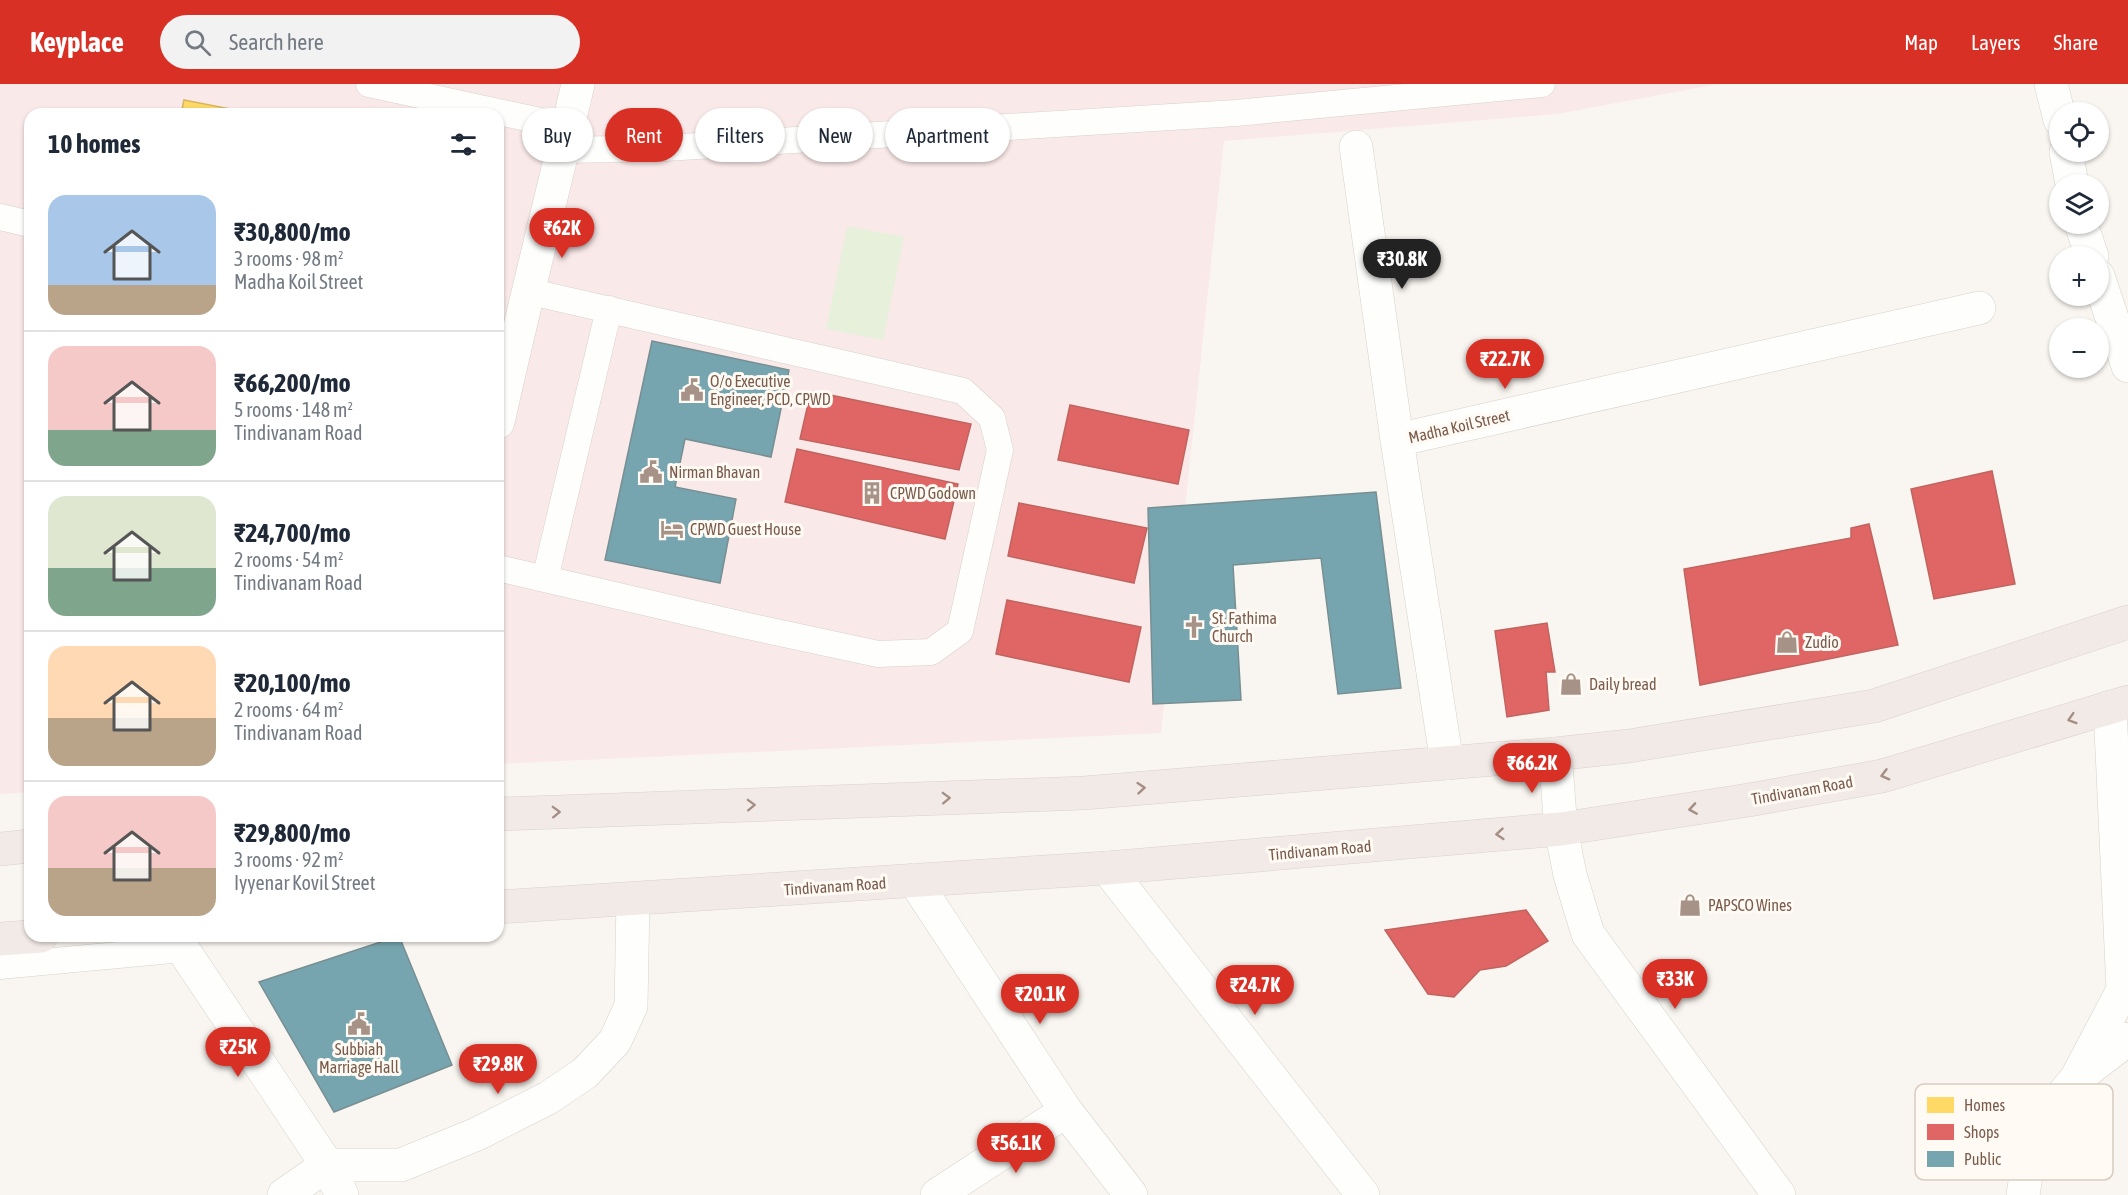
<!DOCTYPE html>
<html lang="en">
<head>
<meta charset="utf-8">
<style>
  :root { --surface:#fff; --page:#f2f2f3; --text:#1f2937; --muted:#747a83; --line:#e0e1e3; --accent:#d93025 }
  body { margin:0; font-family:"Asap Condensed",sans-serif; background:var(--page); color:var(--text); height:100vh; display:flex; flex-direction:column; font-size:22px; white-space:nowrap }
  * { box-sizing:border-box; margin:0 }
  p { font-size:20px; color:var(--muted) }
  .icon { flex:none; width:33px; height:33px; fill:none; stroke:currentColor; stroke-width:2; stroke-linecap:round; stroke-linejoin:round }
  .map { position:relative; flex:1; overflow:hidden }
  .side { position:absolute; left:24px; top:24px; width:480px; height:834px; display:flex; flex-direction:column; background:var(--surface); border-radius:18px; box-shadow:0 2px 4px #0004 }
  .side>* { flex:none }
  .top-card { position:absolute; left:522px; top:24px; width:570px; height:54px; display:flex; gap:12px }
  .buttons { position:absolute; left:2049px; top:18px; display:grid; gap:12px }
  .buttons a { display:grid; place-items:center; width:60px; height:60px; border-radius:50%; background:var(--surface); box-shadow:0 2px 4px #0004; font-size:30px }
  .price { position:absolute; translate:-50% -51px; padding:0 14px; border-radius:21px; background:var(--accent); color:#fff; font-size:20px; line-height:39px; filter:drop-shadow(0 2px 3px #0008) }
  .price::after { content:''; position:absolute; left:50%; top:36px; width:18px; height:14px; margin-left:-9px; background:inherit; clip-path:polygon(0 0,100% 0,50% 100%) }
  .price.current { background:#222; color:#fff }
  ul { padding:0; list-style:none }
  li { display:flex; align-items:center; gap:18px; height:150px; padding:0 24px }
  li+li { border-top:2px solid var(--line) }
  li span { display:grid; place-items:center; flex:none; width:168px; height:120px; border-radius:18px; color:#555 }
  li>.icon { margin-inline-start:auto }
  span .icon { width:72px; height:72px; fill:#fffc; stroke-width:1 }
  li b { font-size:26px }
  h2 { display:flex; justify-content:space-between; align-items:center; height:72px; padding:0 24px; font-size:26px }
  .tag { padding:0 21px; border-radius:27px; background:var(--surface); box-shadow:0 2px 4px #0004; font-size:21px; line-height:54px }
  .tag.current { background:var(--accent); color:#fff }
  header { display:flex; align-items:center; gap:36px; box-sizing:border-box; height:84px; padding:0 30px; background:var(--accent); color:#fff }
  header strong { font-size:28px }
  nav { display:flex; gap:33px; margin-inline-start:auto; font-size:21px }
  .search { width:420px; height:54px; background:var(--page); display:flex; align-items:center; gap:15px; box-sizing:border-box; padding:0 21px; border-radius:33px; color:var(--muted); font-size:22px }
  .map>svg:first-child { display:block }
  .medical { fill:#fae9e9 }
  .green { fill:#e7f0db }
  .homes { fill:#ffd966; stroke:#d7b45e; stroke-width:1.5 }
  .shops { fill:#e06666; stroke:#c1635e; stroke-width:1.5 }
  .public { fill:#76a5af; stroke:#778f92; stroke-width:1.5 }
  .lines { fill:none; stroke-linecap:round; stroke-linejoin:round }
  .lane-casing { stroke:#d7d1cb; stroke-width:27 }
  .street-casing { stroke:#d7d1cb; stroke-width:34 }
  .highway-casing { stroke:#dad1cc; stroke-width:34 }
  .lane { stroke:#fefefd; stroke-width:26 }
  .street { stroke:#fefefd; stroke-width:33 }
  .highway { stroke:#f2eae7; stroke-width:33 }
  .oneway { stroke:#a48e83 }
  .labels { text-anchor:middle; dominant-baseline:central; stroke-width:6; stroke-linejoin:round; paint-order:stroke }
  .poi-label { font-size:16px; fill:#7a5c4d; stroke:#fffaf3; text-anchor:start }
  .street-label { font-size:16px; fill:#7a5c4d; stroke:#fffaf3 }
  .key { fill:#fffaf3; stroke:#d7cbc1; stroke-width:1.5 }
  .key-label { font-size:16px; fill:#7a5c4d }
</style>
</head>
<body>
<header>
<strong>Keyplace</strong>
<div class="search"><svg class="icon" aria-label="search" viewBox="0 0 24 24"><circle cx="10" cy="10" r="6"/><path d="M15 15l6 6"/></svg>Search here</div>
<nav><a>Map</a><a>Layers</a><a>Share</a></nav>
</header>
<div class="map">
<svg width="2128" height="1111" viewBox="0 0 2128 1111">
  <rect width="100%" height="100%" fill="#f9f5f0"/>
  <!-- medical -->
  <path class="medical" d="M 0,0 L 1718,0 L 1557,30 L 1224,57 L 1161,649 L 498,680 L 498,30 L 30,30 L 30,708 L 0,710 Z"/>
  <!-- green -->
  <path class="green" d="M 847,142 L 904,153 L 883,256 L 826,245 Z"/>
  <!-- homes -->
  <path class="homes" d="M 184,16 L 241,27 L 241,30 L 181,30 Z"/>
  <!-- shops -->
  <path class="shops" d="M 811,307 L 971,340 L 959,386 L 800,355 Z
    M 1070,321 L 1189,346 L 1178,400 L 1058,376 Z
    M 797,365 L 958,400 L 945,455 L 785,418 Z
    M 1992,387 L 2015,500 L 1934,515 L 1911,405 Z
    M 1019,419 L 1147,444 L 1134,499 L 1008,472 Z
    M 1869,440 L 1898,561 L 1700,601 L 1684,485 L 1851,454 L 1851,444 Z
    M 1007,516 L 1141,543 L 1129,598 L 996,570 Z
    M 1547,539 L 1555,588 L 1546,588 L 1549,626 L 1507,633 L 1495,547 Z
    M 1526,826 L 1548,857 L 1506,882 L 1480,886 L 1454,913 L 1428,910 L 1385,846 Z"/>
  <!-- public -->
  <path class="public" d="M 652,257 L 789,286 L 771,373 L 685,355 L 675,403 L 736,415 L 720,499 L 605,476 Z
    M 1376,408 L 1401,604 L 1338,610 L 1321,474 L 1233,481 L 1241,616 L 1153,620 L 1148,424 Z
    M 399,852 L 452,981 L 334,1028 L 259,898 Z"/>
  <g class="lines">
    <!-- lane casing -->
    <g class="lane-casing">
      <path id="lane" d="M 369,0 L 568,43
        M 563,66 L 665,64 L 1236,29 L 1542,0
        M 0,133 L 30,140
        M 527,207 L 963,307 L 992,334 L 1000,366 L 960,547 L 931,568 L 878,570 L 743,541 L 545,495 L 609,225
        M 498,484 L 545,495
        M 0,882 L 183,865"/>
    </g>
    <!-- street casing -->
    <g class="street-casing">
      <path id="street" d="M 2051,0 L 2060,36
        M 1356,63 L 1397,356
        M 2066,68 L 2072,100
        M 2081,140 L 2092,172
        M 2098,192 L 2128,282
        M 498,338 C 523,225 552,113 578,0
        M 1555,670 L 1561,745 L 1570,791 L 1588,850 L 1779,1111
        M 1447,679 L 1397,356 L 1979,224
        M 1107,784 L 1363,1111
        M 914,796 L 1066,1027 L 1131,1111
        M 174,852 L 327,1081 L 342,1111
        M 2085,988 L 2128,955
        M 284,1111 L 327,1081 L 401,1081 L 477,1050 L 548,1014 L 585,989 L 615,957 L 631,922 L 633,816
        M 937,1111 L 1066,1027
        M 2023,1111 L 2033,1046 L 2076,995 L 2123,906 L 2110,623"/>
    </g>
    <!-- highway casing -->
    <g class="highway-casing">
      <path id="highway" d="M 498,730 L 1084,709 L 1555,670 L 1629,662 L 1874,622 L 2128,538
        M 0,765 L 30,762
        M 498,823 L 1107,784 L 1561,745 L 1749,716 L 1882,692 L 2128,618
        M 0,855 L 41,852"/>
    </g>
    <!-- lane -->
    <use href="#lane" class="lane"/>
    <!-- street -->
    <use href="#street" class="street"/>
    <!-- highway -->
    <use href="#highway" class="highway"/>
  </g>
  <!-- one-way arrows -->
  <defs><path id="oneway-chevron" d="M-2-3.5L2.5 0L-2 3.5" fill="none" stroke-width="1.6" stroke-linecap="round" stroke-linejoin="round" transform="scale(1.5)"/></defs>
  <g class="oneway">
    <use href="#oneway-chevron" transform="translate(2072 635) rotate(163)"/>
    <use href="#oneway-chevron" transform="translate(1885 691) rotate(165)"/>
    <use href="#oneway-chevron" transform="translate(1141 704) rotate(-5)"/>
    <use href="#oneway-chevron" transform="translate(946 714) rotate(-2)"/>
    <use href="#oneway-chevron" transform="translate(751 721) rotate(-2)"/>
    <use href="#oneway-chevron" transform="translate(1693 725) rotate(171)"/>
    <use href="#oneway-chevron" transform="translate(556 728) rotate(-2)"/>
    <use href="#oneway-chevron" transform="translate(1500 750) rotate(175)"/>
  </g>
  <!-- icons -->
  <defs>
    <g id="civic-bare" transform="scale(1.8)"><path d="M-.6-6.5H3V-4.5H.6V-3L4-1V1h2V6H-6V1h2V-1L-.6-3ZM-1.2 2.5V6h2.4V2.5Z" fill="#a69286" stroke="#fffaf3" stroke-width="2.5" paint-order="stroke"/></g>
    <g id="building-bare" transform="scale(1.8)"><path d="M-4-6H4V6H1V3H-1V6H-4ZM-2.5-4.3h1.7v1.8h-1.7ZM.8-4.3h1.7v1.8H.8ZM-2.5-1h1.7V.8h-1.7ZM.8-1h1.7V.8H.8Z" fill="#a69286" stroke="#fffaf3" stroke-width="2.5" paint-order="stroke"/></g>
    <g id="hotel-bare" transform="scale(1.8)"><path d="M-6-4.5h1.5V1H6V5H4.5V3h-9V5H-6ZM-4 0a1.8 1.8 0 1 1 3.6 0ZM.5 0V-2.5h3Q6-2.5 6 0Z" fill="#a69286" stroke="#fffaf3" stroke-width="2.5" paint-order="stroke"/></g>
    <g id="church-bare" transform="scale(1.8)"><path d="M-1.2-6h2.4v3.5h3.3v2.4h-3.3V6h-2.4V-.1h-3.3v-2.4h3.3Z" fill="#a69286" stroke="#fffaf3" stroke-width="2.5" paint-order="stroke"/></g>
    <g id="shop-bare" transform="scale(1.8)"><path d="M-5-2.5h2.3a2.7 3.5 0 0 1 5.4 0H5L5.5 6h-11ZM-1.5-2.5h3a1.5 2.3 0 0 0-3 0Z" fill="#a69286" stroke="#fffaf3" stroke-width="2.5" paint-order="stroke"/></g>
  </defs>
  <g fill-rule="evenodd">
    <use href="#civic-bare" x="692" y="306"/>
    <use href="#civic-bare" x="651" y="388"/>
    <use href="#building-bare" x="872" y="409"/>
    <use href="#hotel-bare" x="672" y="445"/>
    <use href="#church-bare" x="1194" y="543"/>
    <use href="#shop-bare" x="1787" y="558"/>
    <use href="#shop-bare" x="1571" y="600"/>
    <use href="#shop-bare" x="1690" y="821"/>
    <use href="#civic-bare" x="359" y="940"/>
  </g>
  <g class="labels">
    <!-- poi labels -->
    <g class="poi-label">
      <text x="710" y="297">O/o Executive<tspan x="710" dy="18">Engineer, PCD, CPWD</tspan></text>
      <text x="669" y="388">Nirman Bhavan</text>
      <text x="890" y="409">CPWD Godown</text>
      <text x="690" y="445">CPWD Guest House</text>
      <text x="1212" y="534">St. Fathima<tspan x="1212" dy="18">Church</tspan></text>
      <text x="1805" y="558">Zudio</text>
      <text x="1589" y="600">Daily bread</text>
      <text x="1708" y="821">PAPSCO Wines</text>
      <text x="359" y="965" text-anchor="middle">Subbiah<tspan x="359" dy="18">Marriage Hall</tspan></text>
    </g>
    <!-- street labels -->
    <g class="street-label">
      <text transform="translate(1459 342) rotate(-13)">Madha Koil Street</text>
      <text transform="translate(1802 706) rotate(-10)">Tindivanam Road</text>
      <text transform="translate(1320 766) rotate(-5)">Tindivanam Road</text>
      <text transform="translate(835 802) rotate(-4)">Tindivanam Road</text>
    </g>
  </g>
  <!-- legend -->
  <rect x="1915" y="1000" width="198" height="96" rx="9" class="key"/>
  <rect x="1927" y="1013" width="27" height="16" fill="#ffd966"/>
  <rect x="1927" y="1040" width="27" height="16" fill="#e06666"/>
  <rect x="1927" y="1067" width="27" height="16" fill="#76a5af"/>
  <g class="key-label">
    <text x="1964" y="1027">Homes</text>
    <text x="1964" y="1054">Shops</text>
    <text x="1964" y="1081">Public</text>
  </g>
</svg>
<div class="buttons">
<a><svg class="icon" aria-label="locate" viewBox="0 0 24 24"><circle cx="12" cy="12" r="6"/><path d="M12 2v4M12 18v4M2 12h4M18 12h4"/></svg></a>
<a><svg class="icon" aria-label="layers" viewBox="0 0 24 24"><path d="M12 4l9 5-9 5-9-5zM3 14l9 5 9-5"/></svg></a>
<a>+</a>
<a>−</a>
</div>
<b class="price" style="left:562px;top:175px">₹62K</b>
<b class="price current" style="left:1402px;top:206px">₹30.8K</b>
<b class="price" style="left:1505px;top:306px">₹22.7K</b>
<b class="price" style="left:1532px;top:710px">₹66.2K</b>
<b class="price" style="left:1675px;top:926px">₹33K</b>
<b class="price" style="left:1255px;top:932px">₹24.7K</b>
<b class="price" style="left:1040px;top:941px">₹20.1K</b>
<b class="price" style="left:238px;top:994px">₹25K</b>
<b class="price" style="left:498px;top:1011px">₹29.8K</b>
<b class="price" style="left:1016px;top:1090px">₹56.1K</b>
<div class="top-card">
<a class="tag">Buy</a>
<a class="tag current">Rent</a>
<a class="tag">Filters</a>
<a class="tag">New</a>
<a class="tag">Apartment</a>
</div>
<section class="side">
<h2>10 homes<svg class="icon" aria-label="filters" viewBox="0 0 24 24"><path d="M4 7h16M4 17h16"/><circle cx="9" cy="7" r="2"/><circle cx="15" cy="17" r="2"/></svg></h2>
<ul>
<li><span style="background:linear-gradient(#a9c7e8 75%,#b9a48a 0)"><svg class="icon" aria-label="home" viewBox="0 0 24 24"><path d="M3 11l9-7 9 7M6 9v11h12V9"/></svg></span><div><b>₹30,800/mo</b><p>3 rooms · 98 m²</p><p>Madha Koil Street</p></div></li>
<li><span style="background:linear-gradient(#f6c9c9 70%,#7fa58c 0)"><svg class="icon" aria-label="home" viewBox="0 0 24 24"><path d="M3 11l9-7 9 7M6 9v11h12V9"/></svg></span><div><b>₹66,200/mo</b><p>5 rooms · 148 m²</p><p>Tindivanam Road</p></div></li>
<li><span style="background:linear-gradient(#dfe7d0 60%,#7fa58c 0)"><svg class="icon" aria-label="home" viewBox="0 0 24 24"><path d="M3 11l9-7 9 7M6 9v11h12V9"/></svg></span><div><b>₹24,700/mo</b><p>2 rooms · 54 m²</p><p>Tindivanam Road</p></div></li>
<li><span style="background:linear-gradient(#ffd9b3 60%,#b9a48a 0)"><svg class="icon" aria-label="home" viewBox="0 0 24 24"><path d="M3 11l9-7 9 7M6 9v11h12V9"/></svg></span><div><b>₹20,100/mo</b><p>2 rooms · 64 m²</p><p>Tindivanam Road</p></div></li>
<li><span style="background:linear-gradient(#f6c9c9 60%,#b9a48a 0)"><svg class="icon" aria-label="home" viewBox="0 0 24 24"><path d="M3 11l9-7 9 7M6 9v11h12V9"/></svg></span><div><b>₹29,800/mo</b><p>3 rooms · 92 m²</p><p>Iyyenar Kovil Street</p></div></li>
</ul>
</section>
</div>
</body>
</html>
